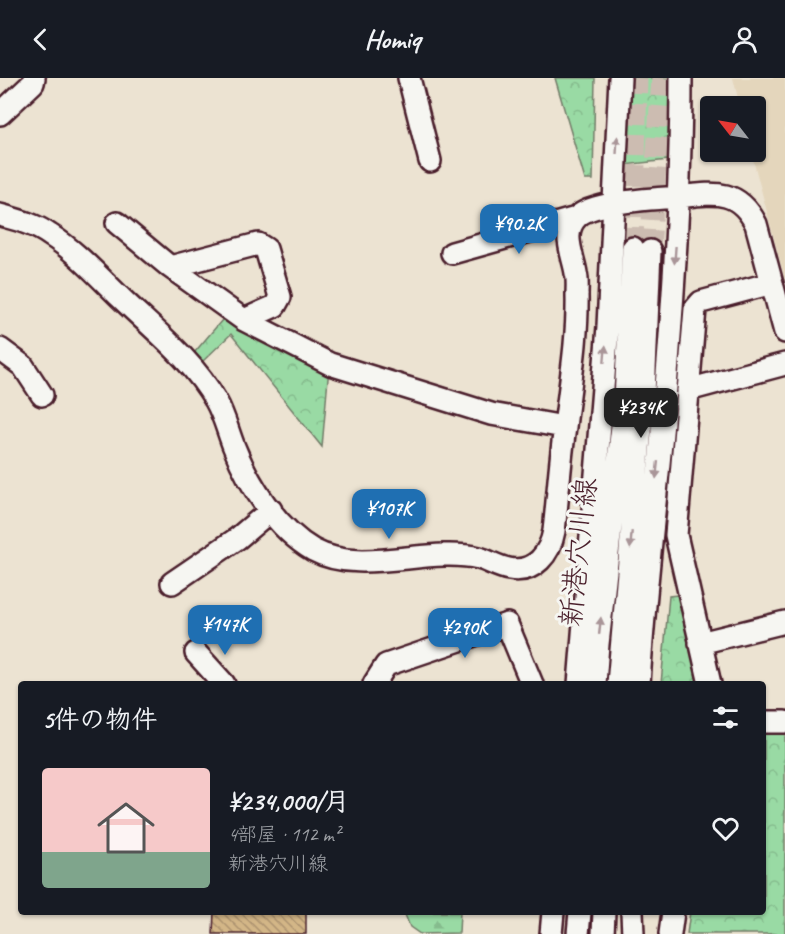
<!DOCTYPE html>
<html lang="ja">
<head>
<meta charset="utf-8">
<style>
  :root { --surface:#171b24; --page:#242831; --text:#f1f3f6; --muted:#9ea1a6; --accent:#1f6fb2 }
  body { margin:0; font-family:Caveat,"Klee One",sans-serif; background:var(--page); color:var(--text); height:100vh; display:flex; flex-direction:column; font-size:22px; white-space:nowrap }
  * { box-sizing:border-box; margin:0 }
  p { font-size:20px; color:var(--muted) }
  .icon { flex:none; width:33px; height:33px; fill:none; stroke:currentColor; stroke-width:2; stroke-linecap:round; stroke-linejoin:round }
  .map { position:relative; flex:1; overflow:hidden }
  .drawer { position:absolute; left:18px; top:603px; width:748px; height:234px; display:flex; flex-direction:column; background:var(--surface); border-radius:6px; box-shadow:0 2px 4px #0004 }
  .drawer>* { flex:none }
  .needle { width:39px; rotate:301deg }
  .fabs { position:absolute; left:700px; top:18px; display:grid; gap:12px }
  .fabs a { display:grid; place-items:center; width:66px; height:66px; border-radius:6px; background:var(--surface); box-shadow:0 2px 4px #0004; font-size:30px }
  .price { position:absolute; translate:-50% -51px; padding:0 14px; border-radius:12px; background:var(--accent); color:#fff; font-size:20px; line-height:39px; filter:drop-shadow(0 2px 3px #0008) }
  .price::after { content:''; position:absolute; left:50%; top:36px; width:18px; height:14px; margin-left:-9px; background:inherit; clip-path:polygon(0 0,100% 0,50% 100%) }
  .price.on { background:#222; color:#fff }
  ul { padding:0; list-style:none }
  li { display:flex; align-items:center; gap:18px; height:150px; padding:0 24px }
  li span { display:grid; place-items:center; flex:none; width:168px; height:120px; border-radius:6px; color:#555 }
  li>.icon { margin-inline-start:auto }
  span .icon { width:72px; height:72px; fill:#fffc; stroke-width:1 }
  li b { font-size:26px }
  h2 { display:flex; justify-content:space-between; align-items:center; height:72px; padding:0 24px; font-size:26px }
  header { display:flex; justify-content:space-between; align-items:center; height:78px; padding:0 24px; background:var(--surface); font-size:27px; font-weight:800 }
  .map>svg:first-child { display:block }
  .built { fill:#e4d6bc }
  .forest { fill:url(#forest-firs); stroke:#727c68; stroke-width:1.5 }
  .park { fill:url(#park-crowns); stroke:#727c68; stroke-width:1.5 }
  .building { fill:url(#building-back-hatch); stroke:#4a1f2b; stroke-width:1.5 }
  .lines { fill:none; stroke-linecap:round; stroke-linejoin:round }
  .minor-tunnel { stroke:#ccbcb1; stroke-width:21; stroke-dasharray:21 10; stroke-linecap:butt }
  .minor-casing { stroke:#4a1f2b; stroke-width:26 }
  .minor { stroke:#f6f6f2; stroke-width:21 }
  .oneway { fill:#a99598 }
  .labels { text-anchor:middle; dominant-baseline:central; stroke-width:6; stroke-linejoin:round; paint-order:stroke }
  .street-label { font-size:30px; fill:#4a1f2b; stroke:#f6f6f2 }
</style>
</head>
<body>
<header><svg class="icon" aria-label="back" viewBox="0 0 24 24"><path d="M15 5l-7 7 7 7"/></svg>Homiq<svg class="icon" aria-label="person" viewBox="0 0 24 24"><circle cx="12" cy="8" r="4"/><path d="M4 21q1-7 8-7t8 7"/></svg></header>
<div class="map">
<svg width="785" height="856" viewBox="0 0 785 856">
  <defs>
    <pattern id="forest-firs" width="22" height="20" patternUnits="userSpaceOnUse" patternTransform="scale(1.5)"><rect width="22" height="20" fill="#99daa4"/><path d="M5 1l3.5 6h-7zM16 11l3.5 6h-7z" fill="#85bb8d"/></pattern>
    <pattern id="park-crowns" width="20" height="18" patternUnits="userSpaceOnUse" patternTransform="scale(1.5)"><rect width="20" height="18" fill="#99daa4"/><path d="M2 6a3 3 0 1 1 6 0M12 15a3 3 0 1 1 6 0" fill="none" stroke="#85bb8d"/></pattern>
    <pattern id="building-back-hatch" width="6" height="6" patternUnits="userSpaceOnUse" patternTransform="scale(1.5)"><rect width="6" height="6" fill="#d3b687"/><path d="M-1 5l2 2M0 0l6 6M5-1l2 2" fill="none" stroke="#ad936f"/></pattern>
  </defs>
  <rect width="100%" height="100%" fill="#ece3d2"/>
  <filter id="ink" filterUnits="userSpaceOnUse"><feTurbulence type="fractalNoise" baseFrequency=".0167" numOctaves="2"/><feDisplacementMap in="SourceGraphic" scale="12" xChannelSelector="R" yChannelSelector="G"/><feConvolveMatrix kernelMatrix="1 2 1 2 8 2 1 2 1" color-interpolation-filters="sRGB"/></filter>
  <g filter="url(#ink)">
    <!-- built -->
    <path class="built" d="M 733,0 L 785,0 L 785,201 L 751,74 L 756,74 L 756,28 L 740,28 Z"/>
    <!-- forest -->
    <path class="forest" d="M 404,834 L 460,834 L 459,855 L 420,856 L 410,849 Z"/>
    <!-- park -->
    <path class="park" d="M 555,0 L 595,0 L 593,102 L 585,102 Z
      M 624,0 L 669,0 L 668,82 L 624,87 Z
      M 228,235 L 329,289 L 322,369 L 231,256 L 202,284 L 194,275 Z
      M 686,516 L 707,606 L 661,606 L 669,518 Z
      M 785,652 L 785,856 L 687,856 L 690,834 L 764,834 L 764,653 Z"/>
    <!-- building -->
    <path class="building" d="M 214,834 L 306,834 L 306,856 L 213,856 Z"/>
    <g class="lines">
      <!-- minor-tunnel -->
      <path class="minor-tunnel" d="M 633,170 L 637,0
        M 650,173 L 662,0"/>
      <!-- minor casing -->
      <g class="minor-casing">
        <path id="minor" d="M 409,0 L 430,83
          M 0,36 L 33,5 L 34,0
          M 0,137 C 18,142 35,146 50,157 C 77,174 98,198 121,220 C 154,252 193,282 216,323 C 224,337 228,354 234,369 C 249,407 277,451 313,472 C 361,498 427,468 479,480 C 489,483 498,489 509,491 C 535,496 550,475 554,453 C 558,418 560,383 565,349 C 570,305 578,262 577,217 C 577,210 578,202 576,195 C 573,176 561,155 577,139 C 593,123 655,121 678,119 C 714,115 738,110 756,146 L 785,254
          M 117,145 L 170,189 L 244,242 L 330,286 L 491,336 L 564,349
          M 452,175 L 576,140
          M 170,189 L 258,166 L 266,171 L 280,219 L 275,228 L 244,242
          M 0,271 L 23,288 L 42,317
          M 688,312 L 785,286
          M 172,505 L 238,460 L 271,432
          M 700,565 L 785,544
          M 196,575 L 224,606
          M 374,606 L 386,587 L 507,546 L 532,606
          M 579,606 L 608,248 L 620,0
          M 595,606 L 598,566 L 625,321 L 633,170
          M 618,606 L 644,316 L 650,173
          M 639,606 C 644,518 655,432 663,344 C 673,230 681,115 681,0
          M 710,606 L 676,457 L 695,231 L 701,224 L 772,205
          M 764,644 L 785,644
          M 632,834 L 633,856
          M 551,856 L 553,834
          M 578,856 L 580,834
          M 603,856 L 604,834
          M 670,856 L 673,834"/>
      </g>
      <!-- minor -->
      <use href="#minor" class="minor"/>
    </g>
    <!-- one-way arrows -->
    <defs><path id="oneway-solid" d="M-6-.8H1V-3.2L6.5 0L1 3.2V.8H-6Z" transform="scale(1.5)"/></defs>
    <g class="oneway">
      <use href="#oneway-solid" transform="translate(617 67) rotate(-87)"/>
      <use href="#oneway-solid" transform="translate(675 177) rotate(94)"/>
      <use href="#oneway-solid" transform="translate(605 276) rotate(-85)"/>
      <use href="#oneway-solid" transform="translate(657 392) rotate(96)"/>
      <use href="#oneway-solid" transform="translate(631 462) rotate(95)"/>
      <use href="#oneway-solid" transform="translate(600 548) rotate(-84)"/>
    </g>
  </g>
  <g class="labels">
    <!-- street labels -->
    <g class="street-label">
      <text transform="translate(578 474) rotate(-84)">新港穴川線</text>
    </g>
  </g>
</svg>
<div class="fabs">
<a><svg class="needle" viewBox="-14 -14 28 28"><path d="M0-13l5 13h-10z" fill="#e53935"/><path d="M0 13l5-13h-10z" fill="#9ea1a6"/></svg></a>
</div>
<b class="price" style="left:519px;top:177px">¥90.2K</b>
<b class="price on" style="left:641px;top:361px">¥234K</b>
<b class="price" style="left:389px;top:462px">¥107K</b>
<b class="price" style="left:225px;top:578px">¥147K</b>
<b class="price" style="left:465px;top:581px">¥290K</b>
<section class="drawer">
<h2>5件の物件<svg class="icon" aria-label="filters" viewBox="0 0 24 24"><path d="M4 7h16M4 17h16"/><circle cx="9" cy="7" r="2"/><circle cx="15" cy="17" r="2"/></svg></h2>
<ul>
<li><span style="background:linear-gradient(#f6c9c9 70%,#7fa58c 0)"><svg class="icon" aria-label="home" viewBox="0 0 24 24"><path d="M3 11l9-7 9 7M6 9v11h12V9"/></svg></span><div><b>¥234,000/月</b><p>4部屋 · 112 m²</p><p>新港穴川線</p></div><svg class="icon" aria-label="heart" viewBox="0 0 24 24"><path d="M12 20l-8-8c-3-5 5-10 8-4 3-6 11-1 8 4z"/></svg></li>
</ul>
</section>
</div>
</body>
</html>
